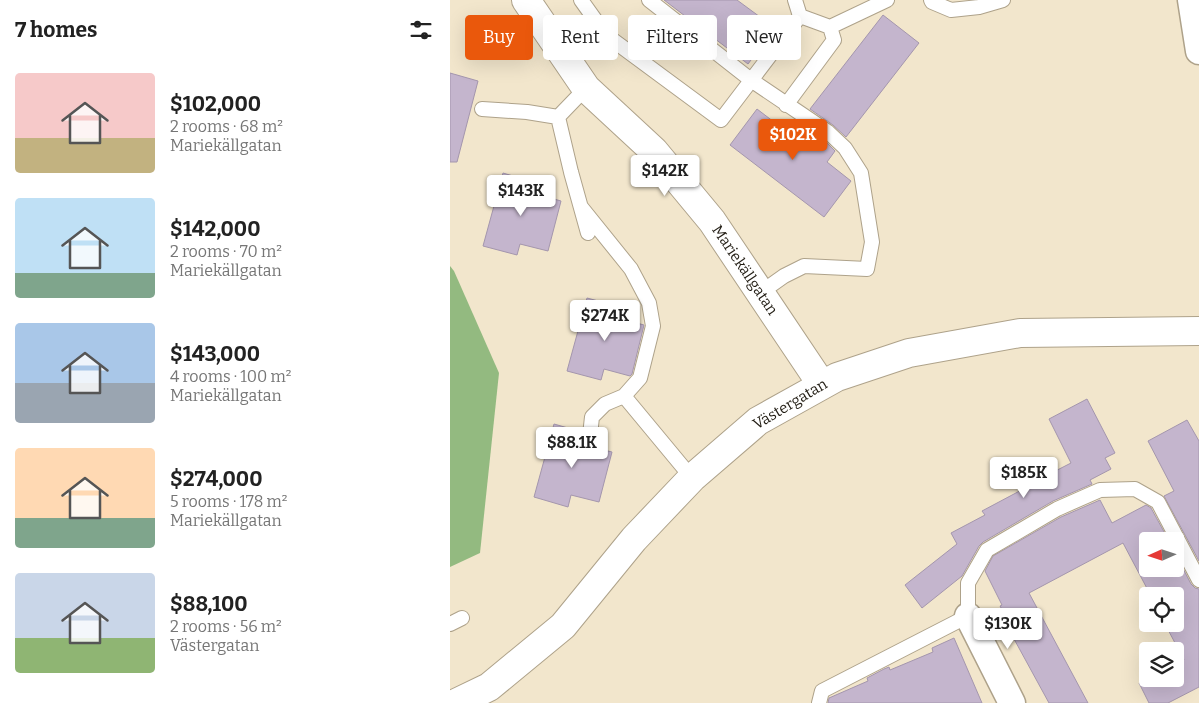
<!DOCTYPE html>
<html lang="en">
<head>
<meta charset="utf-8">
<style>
  :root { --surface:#fff; --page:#f6f6f6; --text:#222; --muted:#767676; --accent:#ea580c }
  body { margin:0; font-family:Bitter,serif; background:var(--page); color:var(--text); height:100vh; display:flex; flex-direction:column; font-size:19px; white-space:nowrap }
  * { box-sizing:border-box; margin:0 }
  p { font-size:16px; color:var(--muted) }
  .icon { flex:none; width:28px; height:28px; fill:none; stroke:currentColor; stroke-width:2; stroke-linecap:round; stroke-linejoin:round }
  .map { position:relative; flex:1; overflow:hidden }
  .drawer { display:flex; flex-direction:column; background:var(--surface); width:450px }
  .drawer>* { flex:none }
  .banner { position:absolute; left:15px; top:15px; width:475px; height:45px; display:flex; gap:10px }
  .needle { width:32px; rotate:267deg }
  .buttons { position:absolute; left:689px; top:532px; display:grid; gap:10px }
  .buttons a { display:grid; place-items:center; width:45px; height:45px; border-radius:5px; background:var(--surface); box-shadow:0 5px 20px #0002; font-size:25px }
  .price { position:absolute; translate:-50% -42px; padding:0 11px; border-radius:5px; background:#fff; color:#222; font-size:16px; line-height:32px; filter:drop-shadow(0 1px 2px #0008) }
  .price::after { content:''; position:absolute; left:50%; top:30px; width:15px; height:11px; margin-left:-8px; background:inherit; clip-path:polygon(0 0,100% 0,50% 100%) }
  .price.selected { background:var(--accent); color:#fff }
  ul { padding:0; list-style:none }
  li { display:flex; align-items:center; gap:15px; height:125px; padding:0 15px }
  li span { display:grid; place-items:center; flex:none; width:140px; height:100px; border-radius:5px; color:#555 }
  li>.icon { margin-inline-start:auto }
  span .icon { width:60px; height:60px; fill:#fffc; stroke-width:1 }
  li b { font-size:21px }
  h2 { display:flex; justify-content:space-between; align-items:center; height:60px; padding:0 15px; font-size:21px }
  .tag { padding:0 18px; border-radius:5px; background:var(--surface); box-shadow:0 5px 20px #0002; font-size:18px; line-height:45px }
  .tag.selected { background:var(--accent); color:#fff }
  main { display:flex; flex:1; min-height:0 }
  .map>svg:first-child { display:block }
  .forest { fill:#93ba80 }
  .building { fill:#c4b5cd; stroke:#a496ad }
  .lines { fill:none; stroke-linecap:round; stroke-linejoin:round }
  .service-casing { stroke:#aea28a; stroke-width:16 }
  .minor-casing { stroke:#aea28a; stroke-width:29 }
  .tertiary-casing { stroke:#aea28a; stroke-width:30 }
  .service { stroke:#fff; stroke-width:14 }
  .minor { stroke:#fff; stroke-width:26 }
  .tertiary { stroke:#fff; stroke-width:28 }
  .labels { text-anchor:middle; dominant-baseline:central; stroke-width:4.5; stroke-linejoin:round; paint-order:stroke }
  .street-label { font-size:15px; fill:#211c13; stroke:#fff }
</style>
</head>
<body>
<main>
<section class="drawer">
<h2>7 homes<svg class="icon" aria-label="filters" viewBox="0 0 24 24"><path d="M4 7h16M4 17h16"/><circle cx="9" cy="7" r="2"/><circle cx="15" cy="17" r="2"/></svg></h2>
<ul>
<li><span style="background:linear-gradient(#f6c9c9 65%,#c2b280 0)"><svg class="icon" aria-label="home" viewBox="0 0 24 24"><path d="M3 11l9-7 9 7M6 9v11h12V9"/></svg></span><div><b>$102,000</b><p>2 rooms · 68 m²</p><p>Mariekällgatan</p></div></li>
<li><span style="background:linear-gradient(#bfe0f5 75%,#7fa58c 0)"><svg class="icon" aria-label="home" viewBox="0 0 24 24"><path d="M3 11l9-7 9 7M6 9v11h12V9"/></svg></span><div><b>$142,000</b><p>2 rooms · 70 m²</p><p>Mariekällgatan</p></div></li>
<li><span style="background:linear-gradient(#a9c7e8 60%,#9aa5b1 0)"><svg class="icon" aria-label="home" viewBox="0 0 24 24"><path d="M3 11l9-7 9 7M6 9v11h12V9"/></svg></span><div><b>$143,000</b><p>4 rooms · 100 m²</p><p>Mariekällgatan</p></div></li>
<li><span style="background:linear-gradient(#ffd9b3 70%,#7fa58c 0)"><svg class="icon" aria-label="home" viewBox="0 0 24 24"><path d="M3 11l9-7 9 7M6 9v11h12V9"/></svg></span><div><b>$274,000</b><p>5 rooms · 178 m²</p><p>Mariekällgatan</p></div></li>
<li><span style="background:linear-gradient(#c9d6e8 65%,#8fb573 0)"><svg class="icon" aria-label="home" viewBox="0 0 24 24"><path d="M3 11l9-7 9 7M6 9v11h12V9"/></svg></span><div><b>$88,100</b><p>2 rooms · 56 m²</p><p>Västergatan</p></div></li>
</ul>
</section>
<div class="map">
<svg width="749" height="703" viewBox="0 0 749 703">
  <rect width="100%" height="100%" fill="#f2e6cc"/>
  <!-- forest -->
  <path class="forest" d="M 0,266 L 4,271 L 49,373 L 30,553 L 0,567 Z"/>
  <!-- building -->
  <path class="building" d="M 214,0 L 287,0 L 325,28 L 298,64 Z
    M 433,15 L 469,43 L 396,137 L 383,125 L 360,109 Z
    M 0,73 L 28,81 L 7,162 L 0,162 Z
    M 307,109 L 341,135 L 349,123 L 373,139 L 385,151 L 377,162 L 401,181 L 374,217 L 280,145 Z
    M 53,173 L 86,183 L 83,193 L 111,201 L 98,251 L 70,244 L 67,255 L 33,246 Z
    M 137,298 L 171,307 L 168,318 L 194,325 L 182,374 L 180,376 L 154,369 L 151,380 L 117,371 Z
    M 637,399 L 665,453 L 655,458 L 661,469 L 640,480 L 642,484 L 603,501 L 533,542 L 529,546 L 512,576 L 472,608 L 455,585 L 507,544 L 501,533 L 535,515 L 532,511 L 579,486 L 578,485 L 621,463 L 599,419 Z
    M 737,420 L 749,441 L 749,561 L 714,496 L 724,491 L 698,441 Z
    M 104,424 L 132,432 L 132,438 L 135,442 L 134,445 L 162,452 L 149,502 L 121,495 L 118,507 L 84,497 Z
    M 650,500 L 662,523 L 696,505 L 701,508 L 719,541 L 698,541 L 698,569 L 725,569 L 725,553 L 741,584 L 745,588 L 749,589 L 749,687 L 718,703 L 699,703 L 689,683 L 698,678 L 725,679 L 725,664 L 734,660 L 715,624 L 725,624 L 725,596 L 701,596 L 673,543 L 579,593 L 638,703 L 599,703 L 552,617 L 555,615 L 550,606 L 552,605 L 535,571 L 543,556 L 611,517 Z
    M 504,638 L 532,703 L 378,703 L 379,698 L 418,681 L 417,678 L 434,669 L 439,667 L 440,670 L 483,652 L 482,648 Z"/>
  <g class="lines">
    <!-- service casing -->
    <g class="service-casing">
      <path id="service" d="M 131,0 L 156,35
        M 199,0 L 301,80 L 378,132 L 395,148 L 411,173 L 422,242 L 417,269 L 354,266 L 334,276 L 310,293
        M 481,0 L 482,2 L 501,10 L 529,7 L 553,0
        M 380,27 L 437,0
        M 117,60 L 156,35 L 271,120 L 350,16 L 345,0
        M 336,105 L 384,40 L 380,27 L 350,16
        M 32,109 L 77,112 L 108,117 L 136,88
        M 108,117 L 121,172 L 138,233
        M 131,207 L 181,269 L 199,303 L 203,326 L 190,378 L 174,396 L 155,404 L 142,417 L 140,435
        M 174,396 L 242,478
        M 0,624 L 12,618
        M 369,703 L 372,691 L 518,616 L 518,583 L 537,550 L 607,509 L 650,490 L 685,489 L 708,502 L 749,580"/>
    </g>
    <!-- minor casing -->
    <g class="minor-casing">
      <path id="minor" d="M 741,0 L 749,51
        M 518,616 L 562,703"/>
    </g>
    <!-- tertiary casing -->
    <g class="tertiary-casing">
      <path id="tertiary" d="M 76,0 L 136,88 L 204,151 L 262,221 L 372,385
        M 6,703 L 39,687 L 113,626 L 184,539 L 242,478 L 308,421 L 387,377 L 459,353 L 570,333 L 749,331"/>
    </g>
    <!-- service -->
    <use href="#service" class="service"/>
    <!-- minor -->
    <use href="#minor" class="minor"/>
    <!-- tertiary -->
    <use href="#tertiary" class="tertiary"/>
  </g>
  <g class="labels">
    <!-- street labels -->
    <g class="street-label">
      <text transform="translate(295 270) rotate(56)">Mariekällgatan</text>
      <text transform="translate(340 404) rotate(-31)">Västergatan</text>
    </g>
  </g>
</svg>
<div class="buttons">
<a><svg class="needle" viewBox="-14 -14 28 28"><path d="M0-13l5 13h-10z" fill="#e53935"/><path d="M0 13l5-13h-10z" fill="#767676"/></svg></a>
<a><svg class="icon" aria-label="locate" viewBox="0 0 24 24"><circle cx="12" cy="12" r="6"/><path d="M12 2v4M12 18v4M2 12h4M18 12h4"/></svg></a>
<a><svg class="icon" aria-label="layers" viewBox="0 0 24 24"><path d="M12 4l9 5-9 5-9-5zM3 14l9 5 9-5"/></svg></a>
</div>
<b class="price selected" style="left:343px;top:161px">$102K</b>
<b class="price" style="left:215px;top:197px">$142K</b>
<b class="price" style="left:71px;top:217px">$143K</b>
<b class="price" style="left:155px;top:342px">$274K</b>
<b class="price" style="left:122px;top:469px">$88.1K</b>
<b class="price" style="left:574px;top:499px">$185K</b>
<b class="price" style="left:558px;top:650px">$130K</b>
<div class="banner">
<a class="tag selected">Buy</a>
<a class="tag">Rent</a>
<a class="tag">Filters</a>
<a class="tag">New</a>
</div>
</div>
</main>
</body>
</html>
